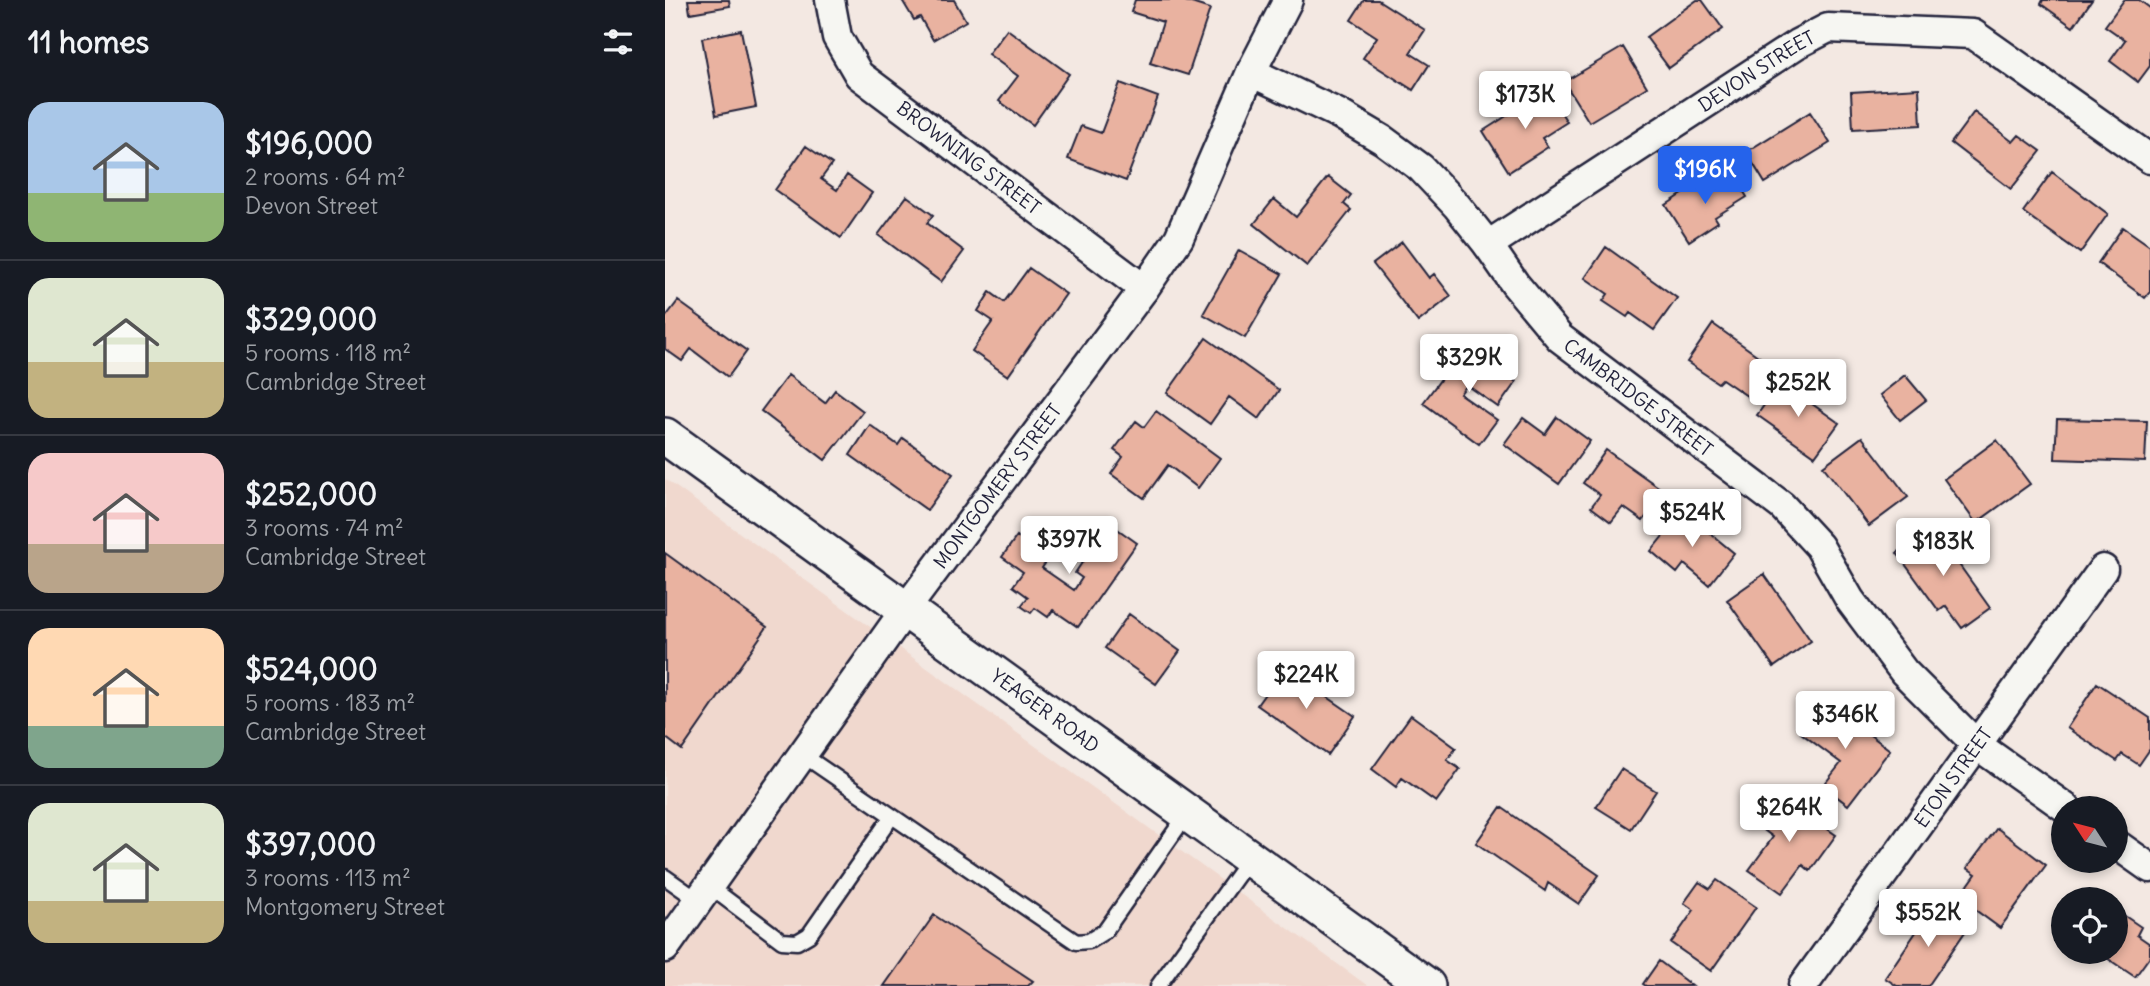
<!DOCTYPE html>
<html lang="en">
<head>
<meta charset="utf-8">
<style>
  :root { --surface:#171b24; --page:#20242c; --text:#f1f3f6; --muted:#9ea1a6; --line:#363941; --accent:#2563eb }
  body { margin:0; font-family:Delius,sans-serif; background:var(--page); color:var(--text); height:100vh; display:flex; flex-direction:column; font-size:26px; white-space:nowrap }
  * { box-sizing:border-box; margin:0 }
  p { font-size:23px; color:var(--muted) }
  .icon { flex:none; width:38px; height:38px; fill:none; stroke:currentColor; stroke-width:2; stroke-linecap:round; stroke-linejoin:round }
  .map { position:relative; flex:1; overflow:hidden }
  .sheet { display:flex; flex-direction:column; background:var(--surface); width:665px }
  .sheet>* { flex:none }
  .needle { width:46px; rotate:306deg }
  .buttons { position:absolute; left:1386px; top:796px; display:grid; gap:14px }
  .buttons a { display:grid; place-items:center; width:77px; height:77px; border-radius:50%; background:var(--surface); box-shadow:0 4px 10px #0003; font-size:35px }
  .price { position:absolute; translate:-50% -60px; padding:0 16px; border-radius:7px; background:#fff; color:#222; font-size:23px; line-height:46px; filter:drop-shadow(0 2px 4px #0008) }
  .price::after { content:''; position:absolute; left:50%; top:42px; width:21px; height:16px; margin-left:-10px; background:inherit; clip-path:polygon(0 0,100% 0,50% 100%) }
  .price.active { background:var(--accent); color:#fff }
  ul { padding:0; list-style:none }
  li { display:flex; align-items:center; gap:21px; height:175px; padding:0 28px }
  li+li { border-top:2px solid var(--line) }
  li span { display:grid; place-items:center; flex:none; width:196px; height:140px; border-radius:21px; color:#555 }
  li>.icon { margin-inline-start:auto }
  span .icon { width:84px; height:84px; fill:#fffc; stroke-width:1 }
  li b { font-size:30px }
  h2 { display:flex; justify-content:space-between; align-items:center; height:84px; padding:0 28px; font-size:30px }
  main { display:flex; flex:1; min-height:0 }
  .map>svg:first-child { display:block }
  .built { fill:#f0d8ce }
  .building { fill:#e9b2a0; stroke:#22223b; stroke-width:2 }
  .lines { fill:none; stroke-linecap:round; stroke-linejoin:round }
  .service-casing { stroke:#22223b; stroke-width:19 }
  .minor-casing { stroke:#22223b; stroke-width:33 }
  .tertiary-casing { stroke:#22223b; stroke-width:40 }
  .service { stroke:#f6f6f2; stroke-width:14 }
  .minor { stroke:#f6f6f2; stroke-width:28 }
  .tertiary { stroke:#f6f6f2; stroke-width:35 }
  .labels { text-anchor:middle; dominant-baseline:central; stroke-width:6; stroke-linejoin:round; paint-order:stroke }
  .street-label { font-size:19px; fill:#22223b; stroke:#f6f6f2 }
</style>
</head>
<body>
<main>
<section class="sheet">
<h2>11 homes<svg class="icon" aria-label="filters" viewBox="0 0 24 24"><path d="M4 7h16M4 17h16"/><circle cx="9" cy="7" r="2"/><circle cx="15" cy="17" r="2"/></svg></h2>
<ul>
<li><span style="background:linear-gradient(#a9c7e8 65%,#8fb573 0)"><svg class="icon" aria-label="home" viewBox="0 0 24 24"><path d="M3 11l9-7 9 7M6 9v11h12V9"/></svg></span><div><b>$196,000</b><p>2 rooms · 64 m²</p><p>Devon Street</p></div></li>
<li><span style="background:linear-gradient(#dfe7d0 60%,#c2b280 0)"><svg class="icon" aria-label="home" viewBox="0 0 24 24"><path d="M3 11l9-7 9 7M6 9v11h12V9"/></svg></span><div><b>$329,000</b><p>5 rooms · 118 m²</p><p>Cambridge Street</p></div></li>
<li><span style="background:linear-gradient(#f6c9c9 65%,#b9a48a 0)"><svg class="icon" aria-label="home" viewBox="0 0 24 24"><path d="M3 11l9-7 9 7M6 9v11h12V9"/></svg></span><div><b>$252,000</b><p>3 rooms · 74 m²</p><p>Cambridge Street</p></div></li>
<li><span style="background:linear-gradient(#ffd9b3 70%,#7fa58c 0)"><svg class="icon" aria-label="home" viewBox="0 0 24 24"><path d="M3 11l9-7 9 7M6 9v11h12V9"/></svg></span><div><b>$524,000</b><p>5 rooms · 183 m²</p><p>Cambridge Street</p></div></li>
<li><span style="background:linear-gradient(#dfe7d0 70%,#c2b280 0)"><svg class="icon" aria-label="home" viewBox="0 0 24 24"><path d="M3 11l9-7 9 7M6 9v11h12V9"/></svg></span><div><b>$397,000</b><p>3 rooms · 113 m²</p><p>Montgomery Street</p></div></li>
</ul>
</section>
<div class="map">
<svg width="1485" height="986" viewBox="0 0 1485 986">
  <rect width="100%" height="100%" fill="#f3e8e2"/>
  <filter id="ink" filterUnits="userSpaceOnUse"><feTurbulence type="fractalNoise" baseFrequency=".0143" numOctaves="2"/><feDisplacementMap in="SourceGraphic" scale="14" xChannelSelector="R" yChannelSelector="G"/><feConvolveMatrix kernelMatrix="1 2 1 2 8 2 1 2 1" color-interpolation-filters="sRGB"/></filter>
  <g filter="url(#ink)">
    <!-- built -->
    <path class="built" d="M 0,479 L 703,986 L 0,986 Z"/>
    <!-- building -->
    <path class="building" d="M 23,0 L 64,0 L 65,6 L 25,13 Z
      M 237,0 L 289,0 L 301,21 L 268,40 L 255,17 L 249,20 Z
      M 470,0 L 517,0 L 545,9 L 523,75 L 485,63 L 498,22 L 466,12 Z
      M 699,0 L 713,0 L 760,30 L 745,53 L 764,65 L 748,90 L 698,58 L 712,37 L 686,20 Z
      M 1032,0 L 1037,0 L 1058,29 L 1004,68 L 981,37 Z
      M 1378,0 L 1427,0 L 1408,27 L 1376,4 Z
      M 1459,0 L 1474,0 L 1485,8 L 1485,66 L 1473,82 L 1445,61 L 1460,40 L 1440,26 Z
      M 342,29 L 404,74 L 368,125 L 334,101 L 353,76 L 323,54 Z
      M 76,30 L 91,107 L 51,115 L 37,38 Z
      M 958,47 L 982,87 L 924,122 L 899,82 Z
      M 455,83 L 493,97 L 461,181 L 403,159 L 416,126 L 436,133 Z
      M 1254,88 L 1256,125 L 1188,129 L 1186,92 Z
      M 882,90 L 902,122 L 877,138 L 883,147 L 844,172 L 818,131 Z
      M 1145,112 L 1165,143 L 1100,183 L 1081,152 Z
      M 1309,112 L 1348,142 L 1354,135 L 1376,151 L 1346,189 L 1286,143 Z
      M 141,146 L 167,164 L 156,179 L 172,190 L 182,175 L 207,193 L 176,238 L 110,190 Z
      M 1387,172 L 1443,214 L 1415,253 L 1358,212 Z
      M 1068,174 L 1082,197 L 1050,217 L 1053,222 L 1024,241 L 1001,205 L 1036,182 L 1042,191 Z
      M 663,177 L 686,195 L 679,204 L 686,210 L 642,266 L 589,224 L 609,199 L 631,217 Z
      M 242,196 L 268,215 L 262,223 L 299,251 L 276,282 L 213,235 Z
      M 1458,227 L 1485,246 L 1485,292 L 1480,298 L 1433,263 Z
      M 737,242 L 764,278 L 769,274 L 786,296 L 753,322 L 708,264 Z
      M 941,247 L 1012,298 L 989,330 L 965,313 L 962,317 L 938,301 L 943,294 L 920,278 Z
      M 574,250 L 617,274 L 580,338 L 538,314 Z
      M 364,268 L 401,294 L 343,376 L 307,351 L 328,321 L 313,311 L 325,292 L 339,302 Z
      M 13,301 L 82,351 L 63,377 L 26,349 L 17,361 L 0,349 L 0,318 Z
      M 1048,324 L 1107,366 L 1085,398 L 1057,379 L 1053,383 L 1022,362 Z
      M 541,338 L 614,390 L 594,419 L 564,397 L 545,424 L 502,393 Z
      M 801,345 L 851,382 L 833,407 L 802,385 L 795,394 L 832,420 L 814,444 L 758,403 Z
      M 123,375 L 160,403 L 170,390 L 198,411 L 160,460 L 96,411 Z
      M 1240,375 L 1261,400 L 1235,420 L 1215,395 Z
      M 1116,382 L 1174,423 L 1150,456 L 1092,415 Z
      M 491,411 L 555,458 L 533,488 L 503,465 L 479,498 L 446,474 L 458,457 L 449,450 L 471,421 L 479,427 Z
      M 892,417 L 925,441 L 894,484 L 839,444 L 858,418 L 880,434 Z
      M 1392,419 L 1482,421 L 1480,462 L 1390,459 Z
      M 205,425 L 233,445 L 238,438 L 288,474 L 262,510 L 185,455 Z
      M 1197,437 L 1243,497 L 1204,526 L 1158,466 Z
      M 1332,440 L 1365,484 L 1311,523 L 1279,479 Z
      M 941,450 L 999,491 L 978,521 L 958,507 L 946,522 L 926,507 L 935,495 L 918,483 Z
      M 1018,511 L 1069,553 L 1044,585 L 1019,564 L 1012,573 L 986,551 Z
      M 444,523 L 472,543 L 413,627 L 388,610 L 383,617 L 370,608 L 366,613 L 356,606 L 363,597 L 348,586 L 358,572 L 337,557 L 352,536 L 384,558 L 377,568 L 409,590 L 417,578 L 410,573 Z
      M 1268,528 L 1325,608 L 1297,628 L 1281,606 L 1274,611 L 1232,553 Z
      M 0,553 L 102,627 L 17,750 L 0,737 Z
      M 1099,574 L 1146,641 L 1109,667 L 1062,600 Z
      M 464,614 L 515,651 L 491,684 L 440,648 Z
      M 619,667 L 690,716 L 663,755 L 592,705 Z
      M 1432,683 L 1485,718 L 1485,749 L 1474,765 L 1457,754 L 1452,761 L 1402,728 Z
      M 1160,701 L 1225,750 L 1183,805 L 1158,786 L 1176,763 L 1136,733 Z
      M 746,715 L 791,748 L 782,760 L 795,769 L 771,802 L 737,778 L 731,787 L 707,769 Z
      M 956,769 L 991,791 L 966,829 L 931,807 Z
      M 1114,795 L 1171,835 L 1145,871 L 1138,865 L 1117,893 L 1084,870 L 1108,837 L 1092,825 Z
      M 836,807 L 934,875 L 914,904 L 883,883 L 880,891 L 811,843 Z
      M 1332,828 L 1381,865 L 1335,928 L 1294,898 L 1311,874 L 1302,868 Z
      M 1052,880 L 1091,907 L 1046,971 L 1006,943 L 1029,910 L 1019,903 L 1034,882 L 1045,889 Z
      M 1270,904 L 1304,926 L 1263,986 L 1232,986 L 1220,978 Z
      M 1451,910 L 1476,927 L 1472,935 L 1485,944 L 1485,956 L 1470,977 L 1433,952 L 1451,952 Z
      M 269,915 L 368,981 L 363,986 L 219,986 Z
      M 994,961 L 1027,986 L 981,986 L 978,984 Z"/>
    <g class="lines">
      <!-- service casing -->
      <g class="service-casing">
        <path id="service" d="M 138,755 L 227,816
          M 0,877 L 34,901
          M 44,886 L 117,941 L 132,942 L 144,935 L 227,816 L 411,942 L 424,941 L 440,931 L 522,814
          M 493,986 L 585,858"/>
      </g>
      <!-- minor casing -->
      <g class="minor-casing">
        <g id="minor">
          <path id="s1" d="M 165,0 L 172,37 L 194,75 L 479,289"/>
          <path id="s2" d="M 586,72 L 674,114 L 718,140 L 756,168 L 792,206 L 823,245 L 850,284 L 895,338 L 1117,506 L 1154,546 L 1185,600 L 1239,672 L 1312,745 L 1401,808"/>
          <path id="s3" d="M 823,245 L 1132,44 L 1163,28 L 1308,34 L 1485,159"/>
          <path d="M 1451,844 L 1485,868"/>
          <path id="s4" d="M 0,948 L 240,610 L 479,289 L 514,238 L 586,72 L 623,0"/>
          <path id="s5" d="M 1138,986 L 1438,569"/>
        </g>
      </g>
      <!-- tertiary casing -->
      <g class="tertiary-casing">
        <g id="tertiary">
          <path id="s6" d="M 0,436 L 762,986"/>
        </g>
      </g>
      <!-- service -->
      <use href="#service" class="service"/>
      <!-- minor -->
      <use href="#minor" class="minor"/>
      <!-- tertiary -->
      <use href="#tertiary" class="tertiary"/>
    </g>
  </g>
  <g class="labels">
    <!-- street labels -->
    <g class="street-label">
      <text stroke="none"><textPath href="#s3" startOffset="320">DEVON STREET</textPath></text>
      <text stroke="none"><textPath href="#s1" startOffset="219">BROWNING STREET</textPath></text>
      <text stroke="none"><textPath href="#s2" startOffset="514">CAMBRIDGE STREET</textPath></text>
      <text stroke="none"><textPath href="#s4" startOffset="569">MONTGOMERY STREET</textPath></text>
      <text stroke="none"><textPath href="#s6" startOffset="469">YEAGER ROAD</textPath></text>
      <text stroke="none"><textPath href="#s5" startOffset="257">ETON STREET</textPath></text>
    </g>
  </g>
</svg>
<div class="buttons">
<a><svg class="needle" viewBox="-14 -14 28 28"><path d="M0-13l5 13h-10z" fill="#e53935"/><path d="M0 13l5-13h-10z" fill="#9ea1a6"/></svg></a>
<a><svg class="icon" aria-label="locate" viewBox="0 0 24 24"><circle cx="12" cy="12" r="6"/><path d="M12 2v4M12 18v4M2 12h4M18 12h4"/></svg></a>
</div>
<b class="price" style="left:860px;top:131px">$173K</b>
<b class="price active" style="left:1040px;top:206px">$196K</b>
<b class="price" style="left:804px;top:394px">$329K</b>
<b class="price" style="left:1133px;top:419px">$252K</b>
<b class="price" style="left:1027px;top:549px">$524K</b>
<b class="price" style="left:404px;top:576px">$397K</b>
<b class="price" style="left:1278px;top:578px">$183K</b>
<b class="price" style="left:641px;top:711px">$224K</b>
<b class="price" style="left:1180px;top:751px">$346K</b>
<b class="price" style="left:1124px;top:844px">$264K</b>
<b class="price" style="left:1263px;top:949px">$552K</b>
</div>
</main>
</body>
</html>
